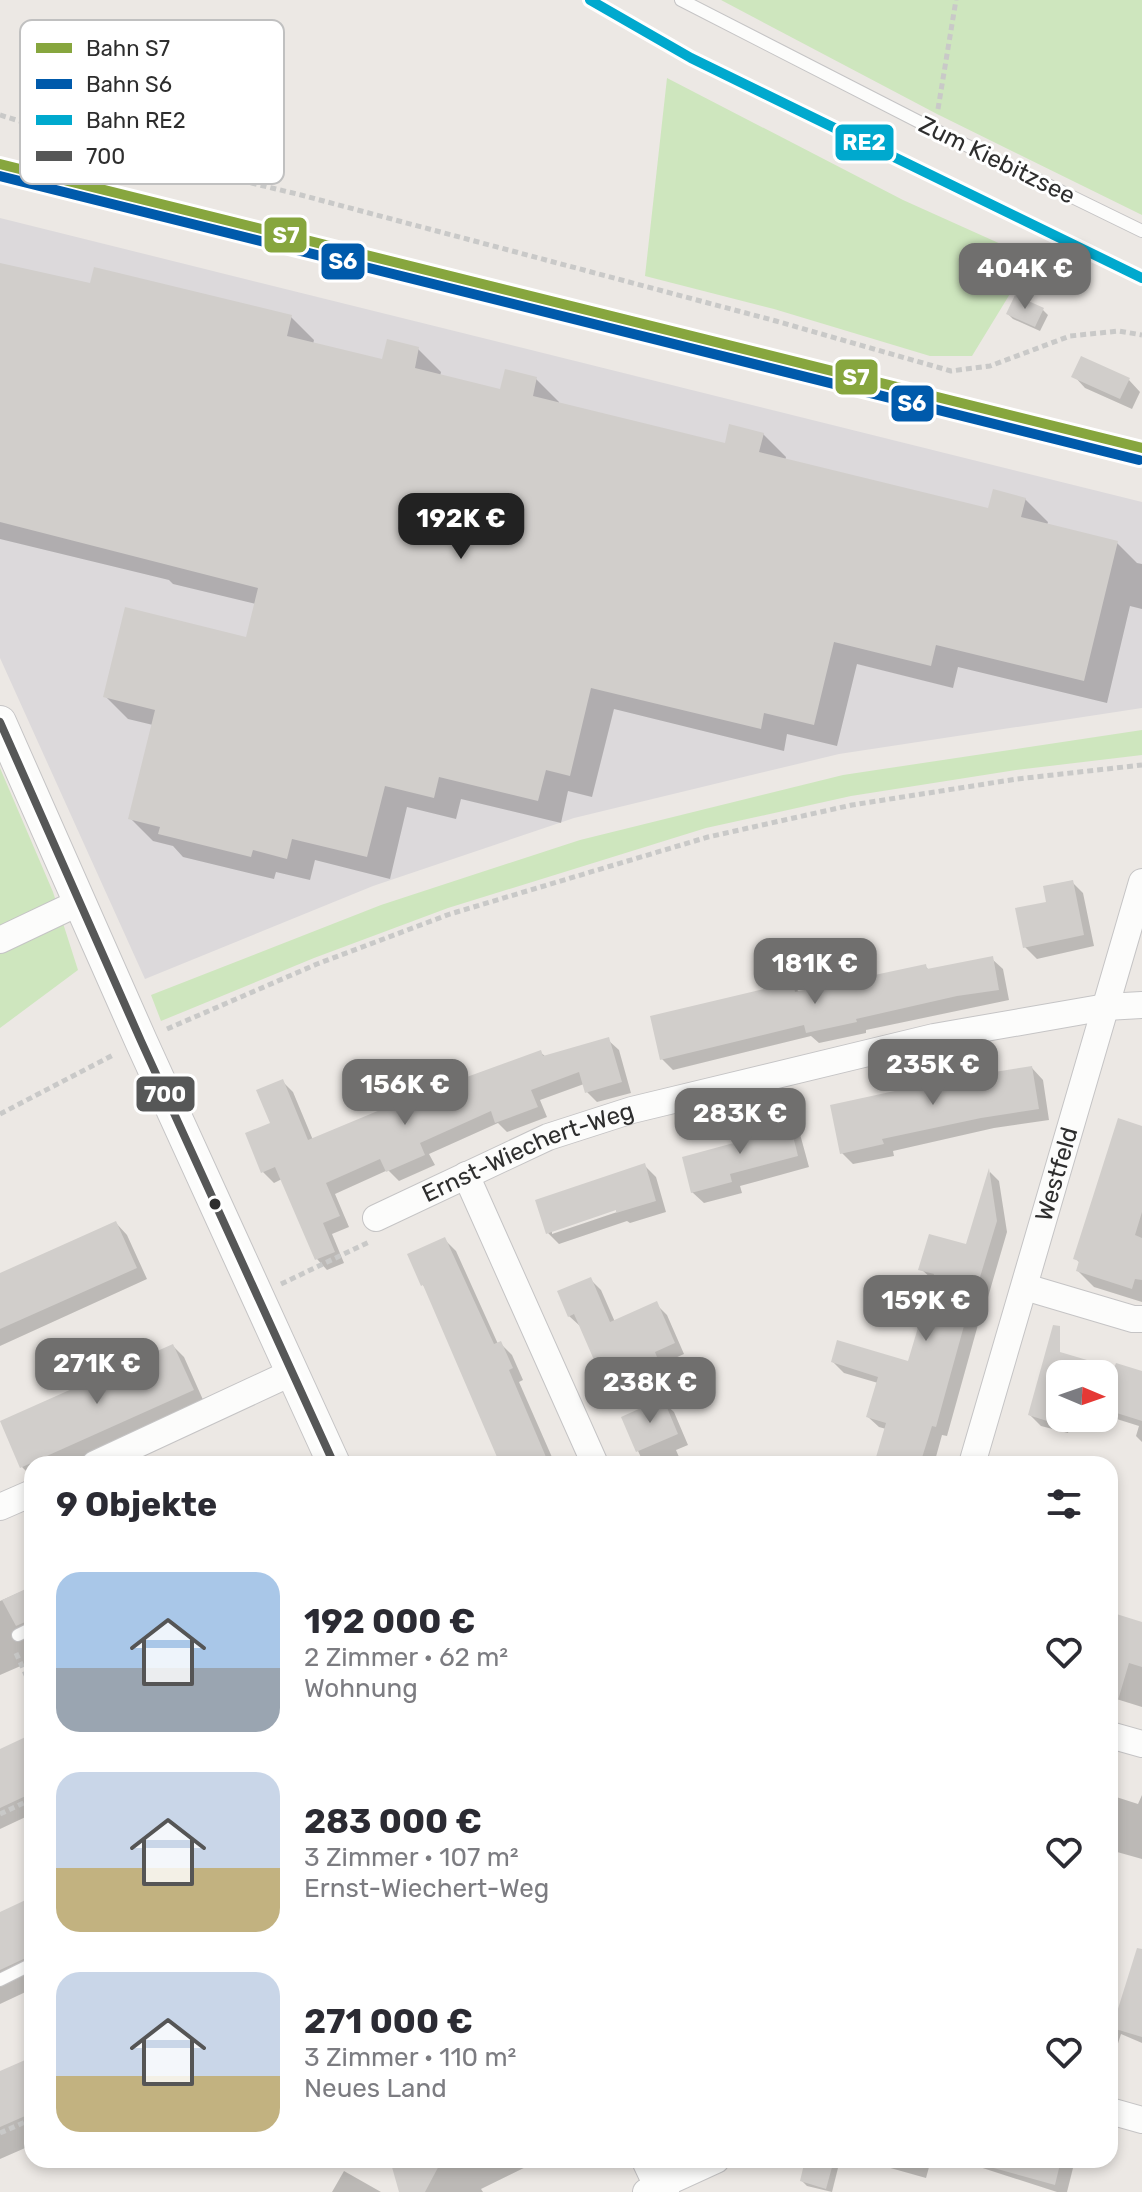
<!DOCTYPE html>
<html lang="de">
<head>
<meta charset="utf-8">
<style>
  :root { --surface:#fff; --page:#f2f2f3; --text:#2b2b33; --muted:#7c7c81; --accent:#706f6e }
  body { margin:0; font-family:Rubik,sans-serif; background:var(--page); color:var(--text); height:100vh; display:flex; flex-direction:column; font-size:30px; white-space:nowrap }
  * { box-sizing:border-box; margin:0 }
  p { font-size:26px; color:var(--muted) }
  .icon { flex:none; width:44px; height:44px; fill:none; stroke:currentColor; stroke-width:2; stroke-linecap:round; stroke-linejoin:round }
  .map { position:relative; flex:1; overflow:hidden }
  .details { position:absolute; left:24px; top:1456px; width:1094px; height:712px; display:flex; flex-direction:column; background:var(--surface); border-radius:24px; box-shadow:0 4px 12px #0003 }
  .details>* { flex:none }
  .needle { width:52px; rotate:92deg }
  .buttons { position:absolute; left:1046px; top:1360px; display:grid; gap:16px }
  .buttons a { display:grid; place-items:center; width:72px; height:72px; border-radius:16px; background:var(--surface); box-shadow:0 4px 12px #0003; font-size:40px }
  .price { position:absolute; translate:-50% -68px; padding:0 18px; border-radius:16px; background:var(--accent); color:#fff; font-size:26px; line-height:52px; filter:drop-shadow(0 2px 4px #0008) }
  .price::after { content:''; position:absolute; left:50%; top:48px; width:24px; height:18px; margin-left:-12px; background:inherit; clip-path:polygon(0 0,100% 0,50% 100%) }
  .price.selected { background:#222; color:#fff }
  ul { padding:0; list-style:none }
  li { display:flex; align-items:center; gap:24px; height:200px; padding:0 32px }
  li span { display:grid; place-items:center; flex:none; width:224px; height:160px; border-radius:24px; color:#555 }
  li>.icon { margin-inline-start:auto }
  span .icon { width:96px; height:96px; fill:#fffc; stroke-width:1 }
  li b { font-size:34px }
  h2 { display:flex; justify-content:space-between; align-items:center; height:96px; padding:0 32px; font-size:34px }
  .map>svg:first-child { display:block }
  .industrial { fill:#dcd9db }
  .green { fill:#cee6be }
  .shadow { fill:#0003; fill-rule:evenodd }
  .building { fill:#d1cecb }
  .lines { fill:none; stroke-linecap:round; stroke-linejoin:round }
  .service-casing { stroke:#c5c4c5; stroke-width:14 }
  .minor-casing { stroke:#c5c4c5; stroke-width:28 }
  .tertiary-casing { stroke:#c5c4c5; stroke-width:34 }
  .path { stroke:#c9c9c8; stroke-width:5; stroke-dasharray:6 4; stroke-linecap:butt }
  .service { stroke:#fcfcfb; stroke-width:12 }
  .minor { stroke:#fcfcfb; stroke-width:26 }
  .tertiary { stroke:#fcfcfb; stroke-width:32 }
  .bus-1-casing { stroke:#fff; stroke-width:14 }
  .bus-1 { stroke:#565757; stroke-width:8 }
  .rail-1-casing { stroke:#fff; stroke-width:16 }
  .rail-2-casing { stroke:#fff; stroke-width:16 }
  .rail-3-casing { stroke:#fff; stroke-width:16 }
  .rail-1 { stroke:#87a63e; stroke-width:10 }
  .rail-2 { stroke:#005aab; stroke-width:10 }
  .rail-3 { stroke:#00a9ce; stroke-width:10 }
  .bus-dot { fill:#2e2e2e; stroke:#fff; stroke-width:3 }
  .labels { text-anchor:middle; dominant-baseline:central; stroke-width:6; stroke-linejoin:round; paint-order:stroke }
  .street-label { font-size:24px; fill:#2e2e2e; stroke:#fff }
  .key { fill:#fff; stroke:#c0c0c0; stroke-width:2 }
  .key-label { font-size:22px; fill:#2e2e2e }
  .line-badge { stroke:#fff; stroke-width:3 }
  .badge-label { font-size:22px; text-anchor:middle; font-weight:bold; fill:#fff }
</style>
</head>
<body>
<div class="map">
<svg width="1142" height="2192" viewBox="0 0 1142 2192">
  <rect width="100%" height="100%" fill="#ece8e4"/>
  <!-- industrial -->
  <path class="industrial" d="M 0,218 L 1142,502 L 1142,708 L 839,754 L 574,818 L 373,886 L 145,979 L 0,658 Z"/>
  <!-- green -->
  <path class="green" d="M 721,0 L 1142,0 L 1142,215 L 937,114 Z
    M 667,78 L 903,200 L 1032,258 L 972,356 L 930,356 L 774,309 L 645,276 Z
    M 1142,730 L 1142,755 L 1016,770 L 851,796 L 706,828 L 448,908 L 314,958 L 161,1021 L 151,995 L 381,905 L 580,840 L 843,775 Z
    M 0,768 L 53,892 L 78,970 L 0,1028 Z"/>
  <!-- shadow -->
  <path class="shadow" d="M 0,264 L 92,286 L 291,317 L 314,340 L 313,344 L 383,361 L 418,349 L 441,372 L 440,376 L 501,391 L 536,379 L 559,402 L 559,405 L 726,445 L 763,434 L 786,457 L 785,461 L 990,511 L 1025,499 L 1048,522 L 1047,525 L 1117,543 L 1137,563 L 1142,564 L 1142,609 L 1130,606 L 1107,703 L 958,667 L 953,688 L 857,664 L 837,746 L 787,734 L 784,751 L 614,709 L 592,797 L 568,791 L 561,823 L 461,799 L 456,819 L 407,807 L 390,879 L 315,860 L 310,880 L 276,872 L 274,879 L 183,857 L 173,846 L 153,841 L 130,818 L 153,725 L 128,719 L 105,696 L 247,639 L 256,604 L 173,584 L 169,580 L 0,539 Z
    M 1043,310 L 1048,315 L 1040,331 L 1013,319 L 1008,314 Z
    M 1074,376 L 1129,380 L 1140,392 L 1132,409 L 1085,388 Z
    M 1072,882 L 1083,893 L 1094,946 L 1037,959 L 1025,947 L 1049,903 Z
    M 992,959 L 1003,969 L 1009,1000 L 866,1030 L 866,1033 L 819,1043 L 811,1036 L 673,1070 L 662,1059 L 792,984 L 800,993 L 926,967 L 930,971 Z
    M 608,1040 L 619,1050 L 631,1093 L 597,1102 L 587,1092 L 584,1084 L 540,1100 L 547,1117 L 507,1132 L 498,1123 L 429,1154 L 435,1165 L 399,1181 L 388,1170 L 335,1194 L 349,1227 L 332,1234 L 344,1263 L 327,1270 L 317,1259 L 282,1179 L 274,1183 L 263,1172 L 282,1081 L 293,1092 L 313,1140 L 540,1052 L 546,1057 Z
    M 1032,1068 L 1043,1080 L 1049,1120 L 994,1128 L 893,1151 L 894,1156 L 853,1164 L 842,1153 Z
    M 788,1122 L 800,1134 L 809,1167 L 740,1186 L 742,1193 L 704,1203 L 692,1192 L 754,1140 Z
    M 1142,1128 L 1142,1302 L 1094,1287 L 1078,1271 L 1080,1263 L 1076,1259 Z
    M 644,1165 L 656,1177 L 666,1212 L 630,1223 L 627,1221 L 559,1244 L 548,1233 L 538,1202 ZM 624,1205 L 626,1209 L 552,1234 L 552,1230 Z
    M 990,1172 L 999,1181 L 1007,1232 L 988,1297 L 986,1296 L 947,1436 L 942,1435 L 934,1464 L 876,1464 L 886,1429 L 879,1427 L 868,1417 L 878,1383 L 844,1373 L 833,1362 L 910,1364 L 934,1281 L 921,1269 L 967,1247 Z
    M 116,1223 L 127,1235 L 147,1279 L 0,1346 L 0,1276 Z
    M 445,1240 L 456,1251 L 498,1344 L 500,1343 L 512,1355 L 523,1380 L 519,1382 L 555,1464 L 502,1464 L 427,1290 L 423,1285 Z
    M 590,1279 L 601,1290 L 615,1322 L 656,1304 L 667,1315 L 684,1354 L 664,1363 L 671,1378 L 646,1389 L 634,1376 L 613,1385 L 602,1374 L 580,1326 L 569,1316 Z
    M 173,1346 L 184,1357 L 204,1402 L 66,1464 L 32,1464 L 32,1477 L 22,1467 L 2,1423 Z
    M 1048,1351 L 1116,1370 L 1142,1374 L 1142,1442 L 1136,1436 L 1139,1426 L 1104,1415 L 1104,1374 L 1060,1374 L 1060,1418 L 1072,1418 L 1068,1433 L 1041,1426 L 1030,1415 Z
    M 662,1401 L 674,1412 L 688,1445 L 676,1450 L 682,1464 L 644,1464 L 623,1418 Z
    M 32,1587 L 32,1661 L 0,1675 L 0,1601 Z
    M 1110,1615 L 1142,1624 L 1142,1707 L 1110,1697 Z
    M 32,1736 L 32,1814 L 0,1829 L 0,1751 Z
    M 1110,1795 L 1138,1804 L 1142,1795 L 1142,1859 L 1110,1850 Z
    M 32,1899 L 32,1989 L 0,2004 L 0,1914 Z
    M 1142,1994 L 1142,2043 L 1121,2034 L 1110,2069 L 1110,2024 L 1114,2028 Z
    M 32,2059 L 32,2145 L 0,2159 L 0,2074 Z
    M 392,2160 L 540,2160 L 481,2189 L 483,2192 L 401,2192 Z
    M 807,2160 L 822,2160 L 833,2163 L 838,2168 L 832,2192 L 807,2186 L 802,2181 Z
    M 862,2160 L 931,2160 L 926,2178 Z
    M 958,2160 L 1075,2160 L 1067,2192 L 1057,2192 Z
    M 344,2171 L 381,2192 L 332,2192 Z"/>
  <!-- building -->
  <path class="building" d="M 0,263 L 90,283 L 94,267 L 292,315 L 287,336 L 382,359 L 387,339 L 419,347 L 415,368 L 500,389 L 505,369 L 537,377 L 533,396 L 725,443 L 729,424 L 764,433 L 759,452 L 988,508 L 993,489 L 1026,498 L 1021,517 L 1118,541 L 1084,681 L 936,645 L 931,666 L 834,642 L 814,725 L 764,713 L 761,729 L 591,688 L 570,776 L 546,770 L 538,801 L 439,777 L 434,798 L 385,786 L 367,857 L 292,839 L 287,859 L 253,850 L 251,857 L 158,834 L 160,827 L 128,819 L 155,710 L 103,697 L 125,607 L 246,637 L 258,588 L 0,522 Z
    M 1015,295 L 1044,308 L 1035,327 L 1006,314 Z
    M 1081,356 L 1130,378 L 1120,399 L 1071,377 Z
    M 1073,880 L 1084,935 L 1023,948 L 1015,908 L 1046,902 L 1043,886 Z
    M 993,956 L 999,990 L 957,996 L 856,1019 L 857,1022 L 806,1033 L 804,1025 L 660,1060 L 650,1016 L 793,982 L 795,992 L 926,964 L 927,969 Z
    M 609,1037 L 622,1082 L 585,1093 L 579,1072 L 531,1090 L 538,1107 L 495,1123 L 491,1111 L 420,1143 L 425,1155 L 386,1172 L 380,1159 L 326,1183 L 340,1216 L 323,1223 L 335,1252 L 315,1260 L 275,1167 L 261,1173 L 245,1133 L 270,1123 L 256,1090 L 283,1079 L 308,1140 L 452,1080 L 453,1082 L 541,1050 L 543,1056 Z
    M 1032,1066 L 1039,1109 L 981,1118 L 882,1139 L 884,1144 L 840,1154 L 830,1105 L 987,1071 L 988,1073 Z
    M 1118,1118 L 1142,1126 L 1142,1212 L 1135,1235 L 1142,1238 L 1142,1280 L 1135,1279 L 1132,1289 L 1076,1271 L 1079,1261 L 1073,1259 Z
    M 789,1120 L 798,1156 L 730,1174 L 732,1182 L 691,1193 L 682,1157 L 752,1138 L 750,1130 Z
    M 645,1163 L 656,1201 L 616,1213 L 616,1210 L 546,1234 L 535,1200 Z
    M 989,1168 L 997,1221 L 977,1287 L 975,1286 L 936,1427 L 932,1426 L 920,1464 L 874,1464 L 886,1423 L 866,1417 L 878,1377 L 831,1362 L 837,1340 L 908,1361 L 934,1274 L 918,1270 L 929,1234 L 966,1244 Z
    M 116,1221 L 137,1268 L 0,1329 L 0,1273 Z
    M 445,1237 L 494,1344 L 501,1341 L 513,1368 L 509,1370 L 549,1464 L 500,1464 L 423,1285 L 421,1286 L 407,1254 Z
    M 591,1277 L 610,1322 L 657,1301 L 675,1343 L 655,1352 L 661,1367 L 634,1379 L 627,1364 L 601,1376 L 574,1314 L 568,1317 L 557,1291 Z
    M 1053,1325 L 1060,1326 L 1060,1352 L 1114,1368 L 1116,1363 L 1142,1371 L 1142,1421 L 1104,1409 L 1112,1374 L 1060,1374 L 1060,1425 L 1028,1415 Z
    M 173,1344 L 194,1390 L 20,1468 L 0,1421 Z
    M 663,1398 L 678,1434 L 636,1452 L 621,1417 Z
    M 32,1586 L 32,1619 L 16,1626 L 2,1600 Z
    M 1110,1612 L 1142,1622 L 1142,1667 L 1129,1663 L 1116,1707 L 1110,1706 Z
    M 32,1734 L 32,1793 L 0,1808 L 0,1749 Z
    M 32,1897 L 32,1955 L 0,1970 L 0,1912 Z
    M 1137,1948 L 1142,1949 L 1142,2037 L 1112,2028 Z
    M 32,2057 L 32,2113 L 0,2127 L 0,2071 Z
    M 390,2160 L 442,2160 L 425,2192 L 399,2192 Z
    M 805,2160 L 834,2160 L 826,2189 L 800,2181 Z
    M 991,2160 L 1061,2160 L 1055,2185 L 990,2167 Z"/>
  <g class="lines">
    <!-- service casing -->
    <g class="service-casing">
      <path id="service" d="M 681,0 L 933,129 L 1142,231
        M 18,1635 L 32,1628
        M 0,1980 L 32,1964"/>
    </g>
    <!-- minor casing -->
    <g class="minor-casing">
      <g id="minor">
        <path d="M 0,940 L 80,902"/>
        <path d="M 466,1175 L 595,1464"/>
        <path id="s1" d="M 376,1218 L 548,1137 L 632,1110 L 934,1037 L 1106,1007 L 1142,1005"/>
        <path d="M 1025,1287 L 1133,1319 L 1142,1319"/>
        <path d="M 95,1464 L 293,1372"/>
        <path id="s2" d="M 972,1464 L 1142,882"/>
        <path d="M 0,1507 L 32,1493"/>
        <path d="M 1110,1735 L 1142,1744"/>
        <path d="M 1110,2111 L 1142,2120"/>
        <path d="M 646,2192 L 716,2160"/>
      </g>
    </g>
    <!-- tertiary casing -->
    <g class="tertiary-casing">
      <path id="tertiary" d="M 0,722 L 141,1041 L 334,1464
        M 648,2160 L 663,2192"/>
    </g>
    <!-- path -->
    <path class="path" d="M 938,109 L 956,0
      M 0,115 L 103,147 L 301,195 L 776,321 L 951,371 L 990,366 L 1070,336 L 1119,331 L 1142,335
      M 167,1029 L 317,964 L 450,914 L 708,837 L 852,805 L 1017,779 L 1142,765
      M 0,1114 L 115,1054
      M 281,1284 L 369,1242
      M 16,1653 L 32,1688
      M 0,1814 L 32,1799
      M 0,2133 L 32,2119"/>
    <!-- service -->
    <use href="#service" class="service"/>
    <!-- minor -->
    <use href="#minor" class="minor"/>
    <!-- tertiary -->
    <use href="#tertiary" class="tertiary"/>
    <!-- bus-1 casing -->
    <g class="bus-1-casing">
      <path id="bus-1" d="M 0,722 L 141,1041 L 334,1464"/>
    </g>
    <!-- bus-1 -->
    <use href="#bus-1" class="bus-1"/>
    <!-- rail-1 casing -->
    <g class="rail-1-casing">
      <path id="rail-1" d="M 0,164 L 1142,448"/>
    </g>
    <!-- rail-2 casing -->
    <g class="rail-2-casing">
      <path id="rail-2" d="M 0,176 L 1139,460"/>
    </g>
    <!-- rail-3 casing -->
    <g class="rail-3-casing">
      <path id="rail-3" d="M 590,0 L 691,58 L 1142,278"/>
    </g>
    <!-- rail-1 -->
    <use href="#rail-1" class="rail-1"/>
    <!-- rail-2 -->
    <use href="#rail-2" class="rail-2"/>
    <!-- rail-3 -->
    <use href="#rail-3" class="rail-3"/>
  </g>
  <!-- markers -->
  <circle class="bus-dot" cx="215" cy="1204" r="7"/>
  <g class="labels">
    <!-- street labels -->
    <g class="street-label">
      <text transform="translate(997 160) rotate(26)">Zum Kiebitzsee</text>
      <text stroke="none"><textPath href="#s1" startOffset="166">Ernst-Wiechert-Weg</textPath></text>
      <text stroke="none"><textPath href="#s2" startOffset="302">Westfeld</textPath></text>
    </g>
  </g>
  <!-- legend -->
  <rect x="20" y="20" width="264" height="164" rx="12" class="key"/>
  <rect x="36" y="43" width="36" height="10" fill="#87a63e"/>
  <rect x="36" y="79" width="36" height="10" fill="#005aab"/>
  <rect x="36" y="115" width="36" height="10" fill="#00a9ce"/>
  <rect x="36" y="151" width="36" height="10" fill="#565757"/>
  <g class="key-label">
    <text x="86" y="56">Bahn S7</text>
    <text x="86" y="92">Bahn S6</text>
    <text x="86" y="128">Bahn RE2</text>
    <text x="86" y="164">700</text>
  </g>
  <g class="line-badge">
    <rect x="834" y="123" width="61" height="39" rx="8" fill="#00a9ce"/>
    <rect x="263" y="216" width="45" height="38" rx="8" fill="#87a63e"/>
    <rect x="320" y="242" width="46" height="39" rx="8" fill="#005aab"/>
    <rect x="834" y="358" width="45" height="38" rx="8" fill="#87a63e"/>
    <rect x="890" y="384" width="45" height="39" rx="8" fill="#005aab"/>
    <rect x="135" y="1075" width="61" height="38" rx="8" fill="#565757"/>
  </g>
  <g class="badge-label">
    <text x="864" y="150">RE2</text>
    <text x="286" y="243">S7</text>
    <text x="343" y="269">S6</text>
    <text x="856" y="385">S7</text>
    <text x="912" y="411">S6</text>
    <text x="165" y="1102">700</text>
  </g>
</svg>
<div class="buttons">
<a><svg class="needle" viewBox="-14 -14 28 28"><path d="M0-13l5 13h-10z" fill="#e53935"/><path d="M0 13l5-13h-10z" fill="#7c7c81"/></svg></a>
</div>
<b class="price" style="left:1025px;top:311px">404K €</b>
<b class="price selected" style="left:461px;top:561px">192K €</b>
<b class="price" style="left:815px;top:1006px">181K €</b>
<b class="price" style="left:933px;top:1107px">235K €</b>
<b class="price" style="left:405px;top:1127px">156K €</b>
<b class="price" style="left:740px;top:1156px">283K €</b>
<b class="price" style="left:926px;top:1343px">159K €</b>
<b class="price" style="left:97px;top:1406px">271K €</b>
<b class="price" style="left:650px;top:1425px">238K €</b>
<section class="details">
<h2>9 Objekte<svg class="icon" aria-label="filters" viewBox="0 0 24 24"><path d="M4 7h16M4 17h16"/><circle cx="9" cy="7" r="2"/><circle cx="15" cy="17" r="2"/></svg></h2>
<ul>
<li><span style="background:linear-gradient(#a9c7e8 60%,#9aa5b1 0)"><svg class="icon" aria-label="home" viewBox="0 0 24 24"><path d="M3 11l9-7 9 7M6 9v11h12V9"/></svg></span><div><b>192 000 €</b><p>2 Zimmer · 62 m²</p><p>Wohnung</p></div><svg class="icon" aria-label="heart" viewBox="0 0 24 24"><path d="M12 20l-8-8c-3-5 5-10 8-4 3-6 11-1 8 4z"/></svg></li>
<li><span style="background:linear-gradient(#c9d6e8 60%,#c2b280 0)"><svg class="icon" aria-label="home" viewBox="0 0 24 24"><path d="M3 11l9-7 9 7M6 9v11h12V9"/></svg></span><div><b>283 000 €</b><p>3 Zimmer · 107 m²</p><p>Ernst-Wiechert-Weg</p></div><svg class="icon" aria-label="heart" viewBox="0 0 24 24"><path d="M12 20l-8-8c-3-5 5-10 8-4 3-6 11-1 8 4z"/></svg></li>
<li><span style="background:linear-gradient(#c9d6e8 65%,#c2b280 0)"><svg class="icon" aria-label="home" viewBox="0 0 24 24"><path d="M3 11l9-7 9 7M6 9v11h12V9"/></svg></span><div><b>271 000 €</b><p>3 Zimmer · 110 m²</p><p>Neues Land</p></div><svg class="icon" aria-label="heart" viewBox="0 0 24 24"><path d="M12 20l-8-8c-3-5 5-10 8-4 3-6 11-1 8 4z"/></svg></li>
</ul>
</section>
</div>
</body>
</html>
